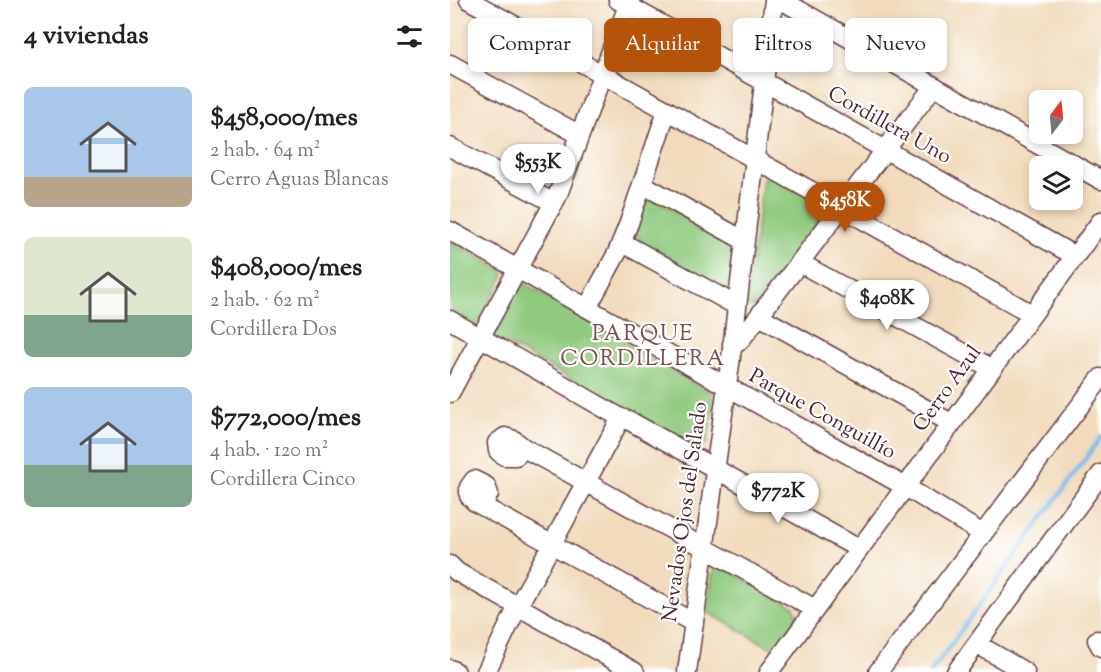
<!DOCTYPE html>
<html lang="es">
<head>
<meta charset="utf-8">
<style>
  :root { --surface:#fff; --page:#f2f2f2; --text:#202124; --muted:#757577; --accent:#b45309 }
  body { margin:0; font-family:"Sorts Mill Goudy",serif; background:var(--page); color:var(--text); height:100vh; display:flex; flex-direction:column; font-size:22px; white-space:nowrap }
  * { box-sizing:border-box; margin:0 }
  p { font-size:20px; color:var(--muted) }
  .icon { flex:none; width:33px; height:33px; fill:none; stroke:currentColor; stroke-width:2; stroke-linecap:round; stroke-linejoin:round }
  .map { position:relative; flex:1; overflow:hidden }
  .drawer { display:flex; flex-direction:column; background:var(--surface); width:450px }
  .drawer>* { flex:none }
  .top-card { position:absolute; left:18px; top:18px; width:543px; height:54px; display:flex; gap:12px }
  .needle { width:39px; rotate:16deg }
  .controls { position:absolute; left:579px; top:90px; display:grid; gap:12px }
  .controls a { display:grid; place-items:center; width:54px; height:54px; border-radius:9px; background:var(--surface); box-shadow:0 3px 9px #0003; font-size:30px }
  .price { position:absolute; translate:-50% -51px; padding:0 14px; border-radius:21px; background:#fff; color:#222; font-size:20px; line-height:39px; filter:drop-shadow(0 2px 3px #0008) }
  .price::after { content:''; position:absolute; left:50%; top:36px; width:18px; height:14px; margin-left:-9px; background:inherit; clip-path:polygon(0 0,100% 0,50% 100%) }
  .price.on { background:var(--accent); color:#fff }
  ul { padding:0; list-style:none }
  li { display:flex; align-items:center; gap:18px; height:150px; padding:0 24px }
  li span { display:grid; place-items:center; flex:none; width:168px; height:120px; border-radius:9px; color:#555 }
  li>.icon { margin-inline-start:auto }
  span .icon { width:72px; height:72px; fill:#fffc; stroke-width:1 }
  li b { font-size:26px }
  h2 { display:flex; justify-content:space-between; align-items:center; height:72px; padding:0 24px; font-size:26px }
  .chip { padding:0 21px; border-radius:9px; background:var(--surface); box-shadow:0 3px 9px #0003; font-size:21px; line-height:54px }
  .chip.on { background:var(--accent); color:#fff }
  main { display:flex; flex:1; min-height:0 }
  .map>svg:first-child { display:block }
  .green { fill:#90ca7e; stroke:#6d7454; stroke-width:1.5 }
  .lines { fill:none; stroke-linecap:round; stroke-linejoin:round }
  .stream { stroke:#78bbee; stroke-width:4 }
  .minor-casing { stroke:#633b41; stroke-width:21 }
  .minor { stroke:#fff; stroke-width:18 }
  .labels { text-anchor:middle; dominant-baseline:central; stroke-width:4.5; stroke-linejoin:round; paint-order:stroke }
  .street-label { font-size:21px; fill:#4a1f2b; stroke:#fff }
  .neighbourhood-label { font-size:22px; letter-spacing:1.5px; fill:#7f4c4e; stroke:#fff }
</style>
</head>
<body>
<main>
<section class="drawer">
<h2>4 viviendas<svg class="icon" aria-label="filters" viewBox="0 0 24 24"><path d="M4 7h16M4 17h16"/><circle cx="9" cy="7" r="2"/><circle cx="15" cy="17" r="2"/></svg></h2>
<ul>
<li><span style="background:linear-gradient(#a9c7e8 75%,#b9a48a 0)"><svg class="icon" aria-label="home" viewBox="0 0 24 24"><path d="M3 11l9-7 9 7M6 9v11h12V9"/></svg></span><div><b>$458,000/mes</b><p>2 hab. · 64 m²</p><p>Cerro Aguas Blancas</p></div></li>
<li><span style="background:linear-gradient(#dfe7d0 65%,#7fa58c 0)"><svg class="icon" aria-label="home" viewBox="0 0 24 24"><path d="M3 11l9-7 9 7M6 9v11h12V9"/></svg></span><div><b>$408,000/mes</b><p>2 hab. · 62 m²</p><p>Cordillera Dos</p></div></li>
<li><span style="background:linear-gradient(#a9c7e8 65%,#7fa58c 0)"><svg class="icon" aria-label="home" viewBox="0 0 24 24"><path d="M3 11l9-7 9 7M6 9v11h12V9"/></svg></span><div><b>$772,000/mes</b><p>4 hab. · 120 m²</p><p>Cordillera Cinco</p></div></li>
</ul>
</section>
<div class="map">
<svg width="651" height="672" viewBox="0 0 651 672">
  <rect width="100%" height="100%" fill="#fff"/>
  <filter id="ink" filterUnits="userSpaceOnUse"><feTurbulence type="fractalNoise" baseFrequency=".0167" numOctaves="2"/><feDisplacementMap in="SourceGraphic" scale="12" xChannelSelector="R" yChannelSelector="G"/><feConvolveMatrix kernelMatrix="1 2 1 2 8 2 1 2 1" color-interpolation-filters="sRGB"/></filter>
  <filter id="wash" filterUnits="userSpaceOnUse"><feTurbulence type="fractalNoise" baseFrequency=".008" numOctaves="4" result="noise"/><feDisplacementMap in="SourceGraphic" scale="24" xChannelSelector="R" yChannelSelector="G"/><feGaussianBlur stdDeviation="1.35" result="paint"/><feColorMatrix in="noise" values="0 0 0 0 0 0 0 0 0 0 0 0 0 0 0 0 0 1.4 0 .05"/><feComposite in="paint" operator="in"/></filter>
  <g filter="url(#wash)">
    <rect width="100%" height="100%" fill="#f1dbbc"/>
    <!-- green -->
    <path class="green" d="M 321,176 L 372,204 L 372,216 L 303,308 L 296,306 L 313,179 Z
      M 204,199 L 283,242 L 287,248 L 282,289 L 276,291 L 192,243 L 186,234 L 196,200 Z
      M 0,241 L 52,270 L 54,275 L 29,324 L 22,324 L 0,312 Z
      M 71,285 L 77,285 L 261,393 L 264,404 L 257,444 L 243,446 L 44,337 L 42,331 L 62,292 Z
      M 270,566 L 344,607 L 348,618 L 325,650 L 257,612 L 263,571 Z"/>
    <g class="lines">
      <!-- stream -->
      <path class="stream" d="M 481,672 L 651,437"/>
    </g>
  </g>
  <g filter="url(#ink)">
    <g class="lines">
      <!-- minor casing -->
      <g class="minor-casing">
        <path id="minor" d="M 19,0 L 582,314
          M 168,0 L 625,256
          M 331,0 L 651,180
          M 0,64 L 130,135
          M 0,147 L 104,203
          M 192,184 L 295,241
          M 0,231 L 454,486 L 533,534
          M 171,242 L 287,306
          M 350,263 L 541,368
          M 137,308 L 167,253 L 179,223 L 217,110
          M 309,316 L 501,423
          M 0,320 L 171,418 L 178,420 L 409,549
          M 282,344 L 287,343 L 292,338 L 484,86
          M 0,393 L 107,197 L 180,0
          M 74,448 L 66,456 L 54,456 L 48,451 L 47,443 L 55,437 L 64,440 L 74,448 L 365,609
          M 25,502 L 35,500 L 39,494 L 36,486 L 24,480 L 19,487 L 19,496 L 25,502 L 244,623
          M 0,565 L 7,572 L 185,672
          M 647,640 L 651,647
          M 527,644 L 575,672
          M 0,669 L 6,672
          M 36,672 L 68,606 L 171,418
          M 237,672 L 281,357 L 324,0
          M 319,672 L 651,221
          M 428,672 L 651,378
          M 506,672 L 651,474"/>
      </g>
      <!-- minor -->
      <use href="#minor" class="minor"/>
    </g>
  </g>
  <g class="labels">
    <!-- street labels -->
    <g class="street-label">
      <text transform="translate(439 126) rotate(29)">Cordillera Uno</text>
      <text transform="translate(498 389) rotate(-54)">Cerro Azul</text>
      <text transform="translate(372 415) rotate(29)">Parque Conguillío</text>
      <text transform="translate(236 512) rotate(-82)">Nevados Ojos del Salado</text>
    </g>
    <!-- neighbourhood labels -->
    <g class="neighbourhood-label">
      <text x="193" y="335">PARQUE<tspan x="193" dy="25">CORDILLERA</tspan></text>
    </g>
  </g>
</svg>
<div class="controls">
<a><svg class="needle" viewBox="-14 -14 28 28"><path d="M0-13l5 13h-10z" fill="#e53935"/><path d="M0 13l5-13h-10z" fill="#757577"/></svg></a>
<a><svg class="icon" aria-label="layers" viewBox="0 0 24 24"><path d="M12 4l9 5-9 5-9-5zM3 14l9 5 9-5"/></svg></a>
</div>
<b class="price" style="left:88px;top:195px">$553K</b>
<b class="price on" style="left:395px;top:233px">$458K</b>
<b class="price" style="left:437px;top:331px">$408K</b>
<b class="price" style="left:328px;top:524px">$772K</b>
<div class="top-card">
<a class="chip">Comprar</a>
<a class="chip on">Alquilar</a>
<a class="chip">Filtros</a>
<a class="chip">Nuevo</a>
</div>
</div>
</main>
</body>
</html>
